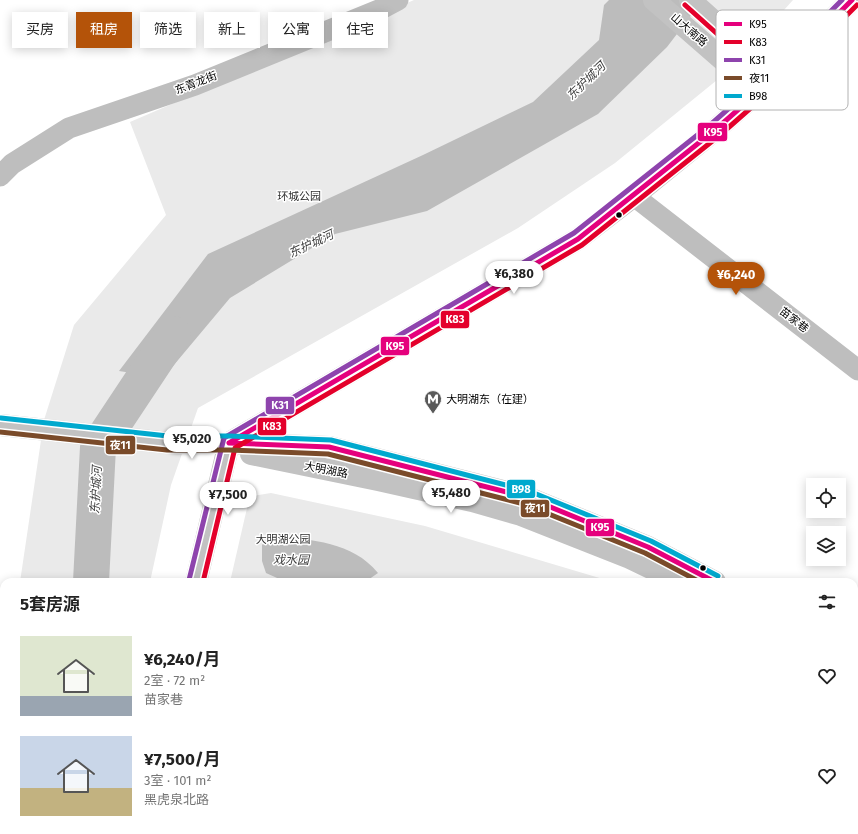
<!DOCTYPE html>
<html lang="zh">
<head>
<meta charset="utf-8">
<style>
  :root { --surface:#fff; --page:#f6f6f6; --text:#222; --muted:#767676; --accent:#b45309 }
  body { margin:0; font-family:"Fira Sans","Noto Sans SC",sans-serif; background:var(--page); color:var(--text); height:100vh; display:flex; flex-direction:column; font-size:15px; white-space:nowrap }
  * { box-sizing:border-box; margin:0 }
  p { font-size:13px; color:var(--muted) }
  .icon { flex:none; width:22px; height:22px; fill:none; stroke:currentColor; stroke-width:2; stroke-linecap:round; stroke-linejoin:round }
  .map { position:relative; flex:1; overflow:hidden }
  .drawer { position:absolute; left:0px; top:578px; width:858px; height:256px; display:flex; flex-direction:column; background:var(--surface); border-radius:12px 12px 0 0; box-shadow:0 2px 10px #0003 }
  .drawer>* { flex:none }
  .banner { position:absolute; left:12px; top:12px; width:400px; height:36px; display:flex; gap:8px }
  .controls { position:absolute; left:806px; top:478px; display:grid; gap:8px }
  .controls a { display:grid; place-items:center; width:40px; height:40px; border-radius:0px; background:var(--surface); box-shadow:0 2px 10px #0003; font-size:20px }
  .price { position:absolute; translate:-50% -34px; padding:0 9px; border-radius:14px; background:#fff; color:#222; font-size:13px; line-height:26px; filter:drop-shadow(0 1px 2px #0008) }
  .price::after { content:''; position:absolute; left:50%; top:24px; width:12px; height:9px; margin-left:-6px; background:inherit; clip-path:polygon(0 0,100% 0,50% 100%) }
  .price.on { background:var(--accent); color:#fff }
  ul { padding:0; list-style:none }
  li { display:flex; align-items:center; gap:12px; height:100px; padding:0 20px }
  li span { display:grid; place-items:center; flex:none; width:112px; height:80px; border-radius:0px; color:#555 }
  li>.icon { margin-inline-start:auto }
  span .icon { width:48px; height:48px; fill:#fffc; stroke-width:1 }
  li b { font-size:17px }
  h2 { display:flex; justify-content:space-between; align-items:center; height:48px; padding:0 20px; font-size:17px }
  .chip { padding:0 14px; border-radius:0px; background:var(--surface); box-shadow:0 2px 10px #0003; font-size:14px; line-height:36px }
  .chip.on { background:var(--accent); color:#fff }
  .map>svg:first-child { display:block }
  .green { fill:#eaeaea }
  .water { fill:#bcbcbc }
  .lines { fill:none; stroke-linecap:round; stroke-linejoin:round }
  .river { stroke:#bcbcbc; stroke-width:36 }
  .ferry { stroke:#414141; stroke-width:1; stroke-dasharray:5 4; stroke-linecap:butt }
  .street { stroke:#bebebe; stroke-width:21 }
  .secondary { stroke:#c2c2c2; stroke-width:22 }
  .bus-1-casing { stroke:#fff; stroke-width:8 }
  .bus-2-casing { stroke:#fff; stroke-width:8 }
  .bus-3-casing { stroke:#fff; stroke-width:8 }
  .bus-4-casing { stroke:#fff; stroke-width:8 }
  .bus-5-casing { stroke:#fff; stroke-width:8 }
  .bus-1 { stroke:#e5007d; stroke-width:5 }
  .bus-2 { stroke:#e4002b; stroke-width:5 }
  .bus-3 { stroke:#8e44ad; stroke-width:5 }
  .bus-4 { stroke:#7a4b2a; stroke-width:5 }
  .bus-5 { stroke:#00a9ce; stroke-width:5 }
  .bus-dot { fill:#000; stroke:#fff; stroke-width:1.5 }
  .labels { text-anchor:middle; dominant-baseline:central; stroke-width:3; stroke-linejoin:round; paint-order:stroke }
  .street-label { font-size:11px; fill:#000; stroke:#fff }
  .park-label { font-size:11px; fill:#303030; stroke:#fff }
  .poi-label { font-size:11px; fill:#000; stroke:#fff; text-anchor:start }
  .water-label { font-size:12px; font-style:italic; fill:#414141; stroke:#fff }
  .key { fill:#fff; stroke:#b2b2b2; stroke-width:1 }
  .key-label { font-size:11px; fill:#000 }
  .line-badge { stroke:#fff; stroke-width:1.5 }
  .badge-label { font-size:11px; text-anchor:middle; font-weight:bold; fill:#fff }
</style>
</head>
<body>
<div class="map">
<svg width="858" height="834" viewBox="0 0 858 834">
  <rect width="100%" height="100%" fill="#fff"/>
  <!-- green -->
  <path class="green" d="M 414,0 L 793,0 L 733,67 L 615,163 L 518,228 L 198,408 L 171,485 L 150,582 L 20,582 L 44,420 L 74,325 L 166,215 L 130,122 Z
    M 271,493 L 425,526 L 613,582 L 230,582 L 247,508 L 252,496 Z
    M 4,690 L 4,830 L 95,830 L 94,834 L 0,834 L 0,716 Z
    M 854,713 L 858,716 L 858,834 L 173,834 L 174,830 L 854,830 Z"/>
  <!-- water -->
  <path class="water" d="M 609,0 L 703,0 L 667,47 L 598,114 L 427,211 L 335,234 L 230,298 L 163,378 L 119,371 L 208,254 L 423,155 L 533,102 L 599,40 L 604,5 Z
    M 275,535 C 312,541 352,541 378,573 L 365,582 L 286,582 L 266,573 L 262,561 L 262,545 L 268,538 Z
    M 271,830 L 329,830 L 327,834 L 270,834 Z
    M 368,830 L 592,830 L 595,834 L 372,834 Z"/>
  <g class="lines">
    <!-- river -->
    <path class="river" d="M 91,582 L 98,447 L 173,334
      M 44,834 L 45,830"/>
    <!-- ferry -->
    <path class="ferry" d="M 491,830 L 495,834"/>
    <!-- street -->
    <path class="street" d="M 0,176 L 12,164 L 69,128 L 195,85 L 381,9 L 398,0
      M 634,196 L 858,370"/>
    <!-- secondary -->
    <path class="secondary" d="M 654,0 L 724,61 L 738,70 L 759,91
      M 690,0 L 739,44 L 751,59 L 773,79
      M 0,425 L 168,443 L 229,443 L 329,447 L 526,497 L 648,547 L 715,582
      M 251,454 L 378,480 L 472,501 L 521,515 L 630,558 L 680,582
      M 196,582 L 229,443 L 578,239 L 634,196 L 715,130 L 773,79 L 852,0
      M 854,660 L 858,662
      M 854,681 L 858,683
      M 138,834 L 139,830"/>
    <!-- bus-1 casing -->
    <g class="bus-1-casing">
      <path id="bus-1" d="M 229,443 L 578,239 L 715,130 L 773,79 L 852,0
        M 229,443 L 329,447 L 526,497 L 648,547 L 715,582"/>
    </g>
    <!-- bus-2 casing -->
    <g class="bus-2-casing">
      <path id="bus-2" d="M 685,5 L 734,49 L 746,64 L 768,84
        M 203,582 L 235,448 L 582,245 L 720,135 L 778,84 L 857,5"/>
    </g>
    <!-- bus-3 casing -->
    <g class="bus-3-casing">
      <path id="bus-3" d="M 189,580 L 224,438 L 574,233 L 710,125 L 768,74 L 842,0"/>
    </g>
    <!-- bus-4 casing -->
    <g class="bus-4-casing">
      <path id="bus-4" d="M 0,432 L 167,450 L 229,450 L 328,454 L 524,504 L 645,553 L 700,582"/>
    </g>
    <!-- bus-5 casing -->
    <g class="bus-5-casing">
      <path id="bus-5" d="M 1,418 L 168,436 L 229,436 L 331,440 L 529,491 L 651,541 L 718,576"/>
    </g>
    <!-- bus-1 -->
    <use href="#bus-1" class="bus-1"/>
    <!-- bus-2 -->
    <use href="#bus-2" class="bus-2"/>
    <!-- bus-3 -->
    <use href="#bus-3" class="bus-3"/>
    <!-- bus-4 -->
    <use href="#bus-4" class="bus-4"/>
    <!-- bus-5 -->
    <use href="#bus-5" class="bus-5"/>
  </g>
  <!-- icons -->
  <defs>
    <g id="metro-pin" transform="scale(0.9)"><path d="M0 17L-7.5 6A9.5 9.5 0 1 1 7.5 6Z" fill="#595959" stroke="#fff"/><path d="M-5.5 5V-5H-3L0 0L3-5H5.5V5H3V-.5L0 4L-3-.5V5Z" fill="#fff"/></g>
  </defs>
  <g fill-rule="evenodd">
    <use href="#metro-pin" x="433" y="399"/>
  </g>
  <!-- markers -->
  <g class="bus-dot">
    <circle cx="619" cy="215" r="3.5"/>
    <circle cx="703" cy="568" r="3.5"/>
  </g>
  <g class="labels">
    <!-- street labels -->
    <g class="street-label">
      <text transform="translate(689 30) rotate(41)">山大南路</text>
      <text transform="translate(196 83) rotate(-21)">东青龙街</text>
      <text transform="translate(794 320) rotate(38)">苗家巷</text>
      <text transform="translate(326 470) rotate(11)">大明湖路</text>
    </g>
    <!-- park labels -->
    <g class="park-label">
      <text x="299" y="196">环城公园</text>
      <text x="283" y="539">大明湖公园</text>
    </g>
    <!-- poi labels -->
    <g class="poi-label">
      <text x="446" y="399">大明湖东（在建）</text>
    </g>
    <!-- water labels -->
    <g class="water-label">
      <text transform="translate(586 81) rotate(-44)">东护城河</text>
      <text transform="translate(311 244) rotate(-25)">东护城河</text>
      <text transform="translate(96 490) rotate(-87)">东护城河</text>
      <text x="291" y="560">戏水园</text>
    </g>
  </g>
  <!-- legend -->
  <rect x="716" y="10" width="132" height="100" rx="6" class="key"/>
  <rect x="724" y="22" width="18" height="4" fill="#e5007d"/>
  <rect x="724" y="40" width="18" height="4" fill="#e4002b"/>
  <rect x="724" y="58" width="18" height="4" fill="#8e44ad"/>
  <rect x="724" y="76" width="18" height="4" fill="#7a4b2a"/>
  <rect x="724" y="94" width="18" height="4" fill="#00a9ce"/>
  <g class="key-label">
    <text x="749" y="28">K95</text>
    <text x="749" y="46">K83</text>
    <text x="749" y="64">K31</text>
    <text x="749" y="82">夜11</text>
    <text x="749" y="100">B98</text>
  </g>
  <g class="line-badge">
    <rect x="697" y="122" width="31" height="20" rx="4" fill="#e5007d"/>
    <rect x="440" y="310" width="30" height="19" rx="4" fill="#e4002b"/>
    <rect x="380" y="336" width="30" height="20" rx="4" fill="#e5007d"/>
    <rect x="265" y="396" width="30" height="19" rx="4" fill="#8e44ad"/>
    <rect x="257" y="417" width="30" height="19" rx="4" fill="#e4002b"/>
    <rect x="105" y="435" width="31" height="20" rx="4" fill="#7a4b2a"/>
    <rect x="506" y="479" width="30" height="20" rx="4" fill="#00a9ce"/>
    <rect x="520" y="499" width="30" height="19" rx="4" fill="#7a4b2a"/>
    <rect x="585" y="518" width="30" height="19" rx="4" fill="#e5007d"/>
  </g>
  <g class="badge-label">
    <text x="713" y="136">K95</text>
    <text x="455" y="323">K83</text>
    <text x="395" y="350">K95</text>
    <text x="280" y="409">K31</text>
    <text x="272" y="430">K83</text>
    <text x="120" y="449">夜11</text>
    <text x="521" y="493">B98</text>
    <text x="535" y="512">夜11</text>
    <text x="600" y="531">K95</text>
  </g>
</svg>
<div class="controls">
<a><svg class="icon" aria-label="locate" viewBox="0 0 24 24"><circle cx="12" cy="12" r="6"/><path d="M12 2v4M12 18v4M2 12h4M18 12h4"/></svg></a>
<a><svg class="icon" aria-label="layers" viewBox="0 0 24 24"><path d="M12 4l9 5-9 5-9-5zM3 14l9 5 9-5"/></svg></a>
</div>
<b class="price" style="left:514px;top:295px">¥6,380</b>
<b class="price on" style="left:736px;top:296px">¥6,240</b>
<b class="price" style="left:192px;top:460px">¥5,020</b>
<b class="price" style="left:451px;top:514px">¥5,480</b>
<b class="price" style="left:228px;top:516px">¥7,500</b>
<div class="banner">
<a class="chip">买房</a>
<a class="chip on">租房</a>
<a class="chip">筛选</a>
<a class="chip">新上</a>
<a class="chip">公寓</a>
<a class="chip">住宅</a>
</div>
<section class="drawer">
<h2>5套房源<svg class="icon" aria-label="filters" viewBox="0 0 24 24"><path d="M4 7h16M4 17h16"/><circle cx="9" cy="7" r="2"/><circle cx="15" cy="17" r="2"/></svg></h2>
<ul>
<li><span style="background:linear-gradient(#dfe7d0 75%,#9aa5b1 0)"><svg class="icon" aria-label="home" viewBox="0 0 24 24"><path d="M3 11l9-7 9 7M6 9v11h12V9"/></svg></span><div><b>¥6,240/月</b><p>2室 · 72 m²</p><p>苗家巷</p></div><svg class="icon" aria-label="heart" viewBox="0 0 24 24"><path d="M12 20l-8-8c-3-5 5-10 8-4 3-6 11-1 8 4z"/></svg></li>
<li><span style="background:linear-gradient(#c9d6e8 65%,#c2b280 0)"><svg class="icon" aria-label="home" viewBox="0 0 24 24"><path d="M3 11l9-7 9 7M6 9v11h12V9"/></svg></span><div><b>¥7,500/月</b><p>3室 · 101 m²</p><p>黑虎泉北路</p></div><svg class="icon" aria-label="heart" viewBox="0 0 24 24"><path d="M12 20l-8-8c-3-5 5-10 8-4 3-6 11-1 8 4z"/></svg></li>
</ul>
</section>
</div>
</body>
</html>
